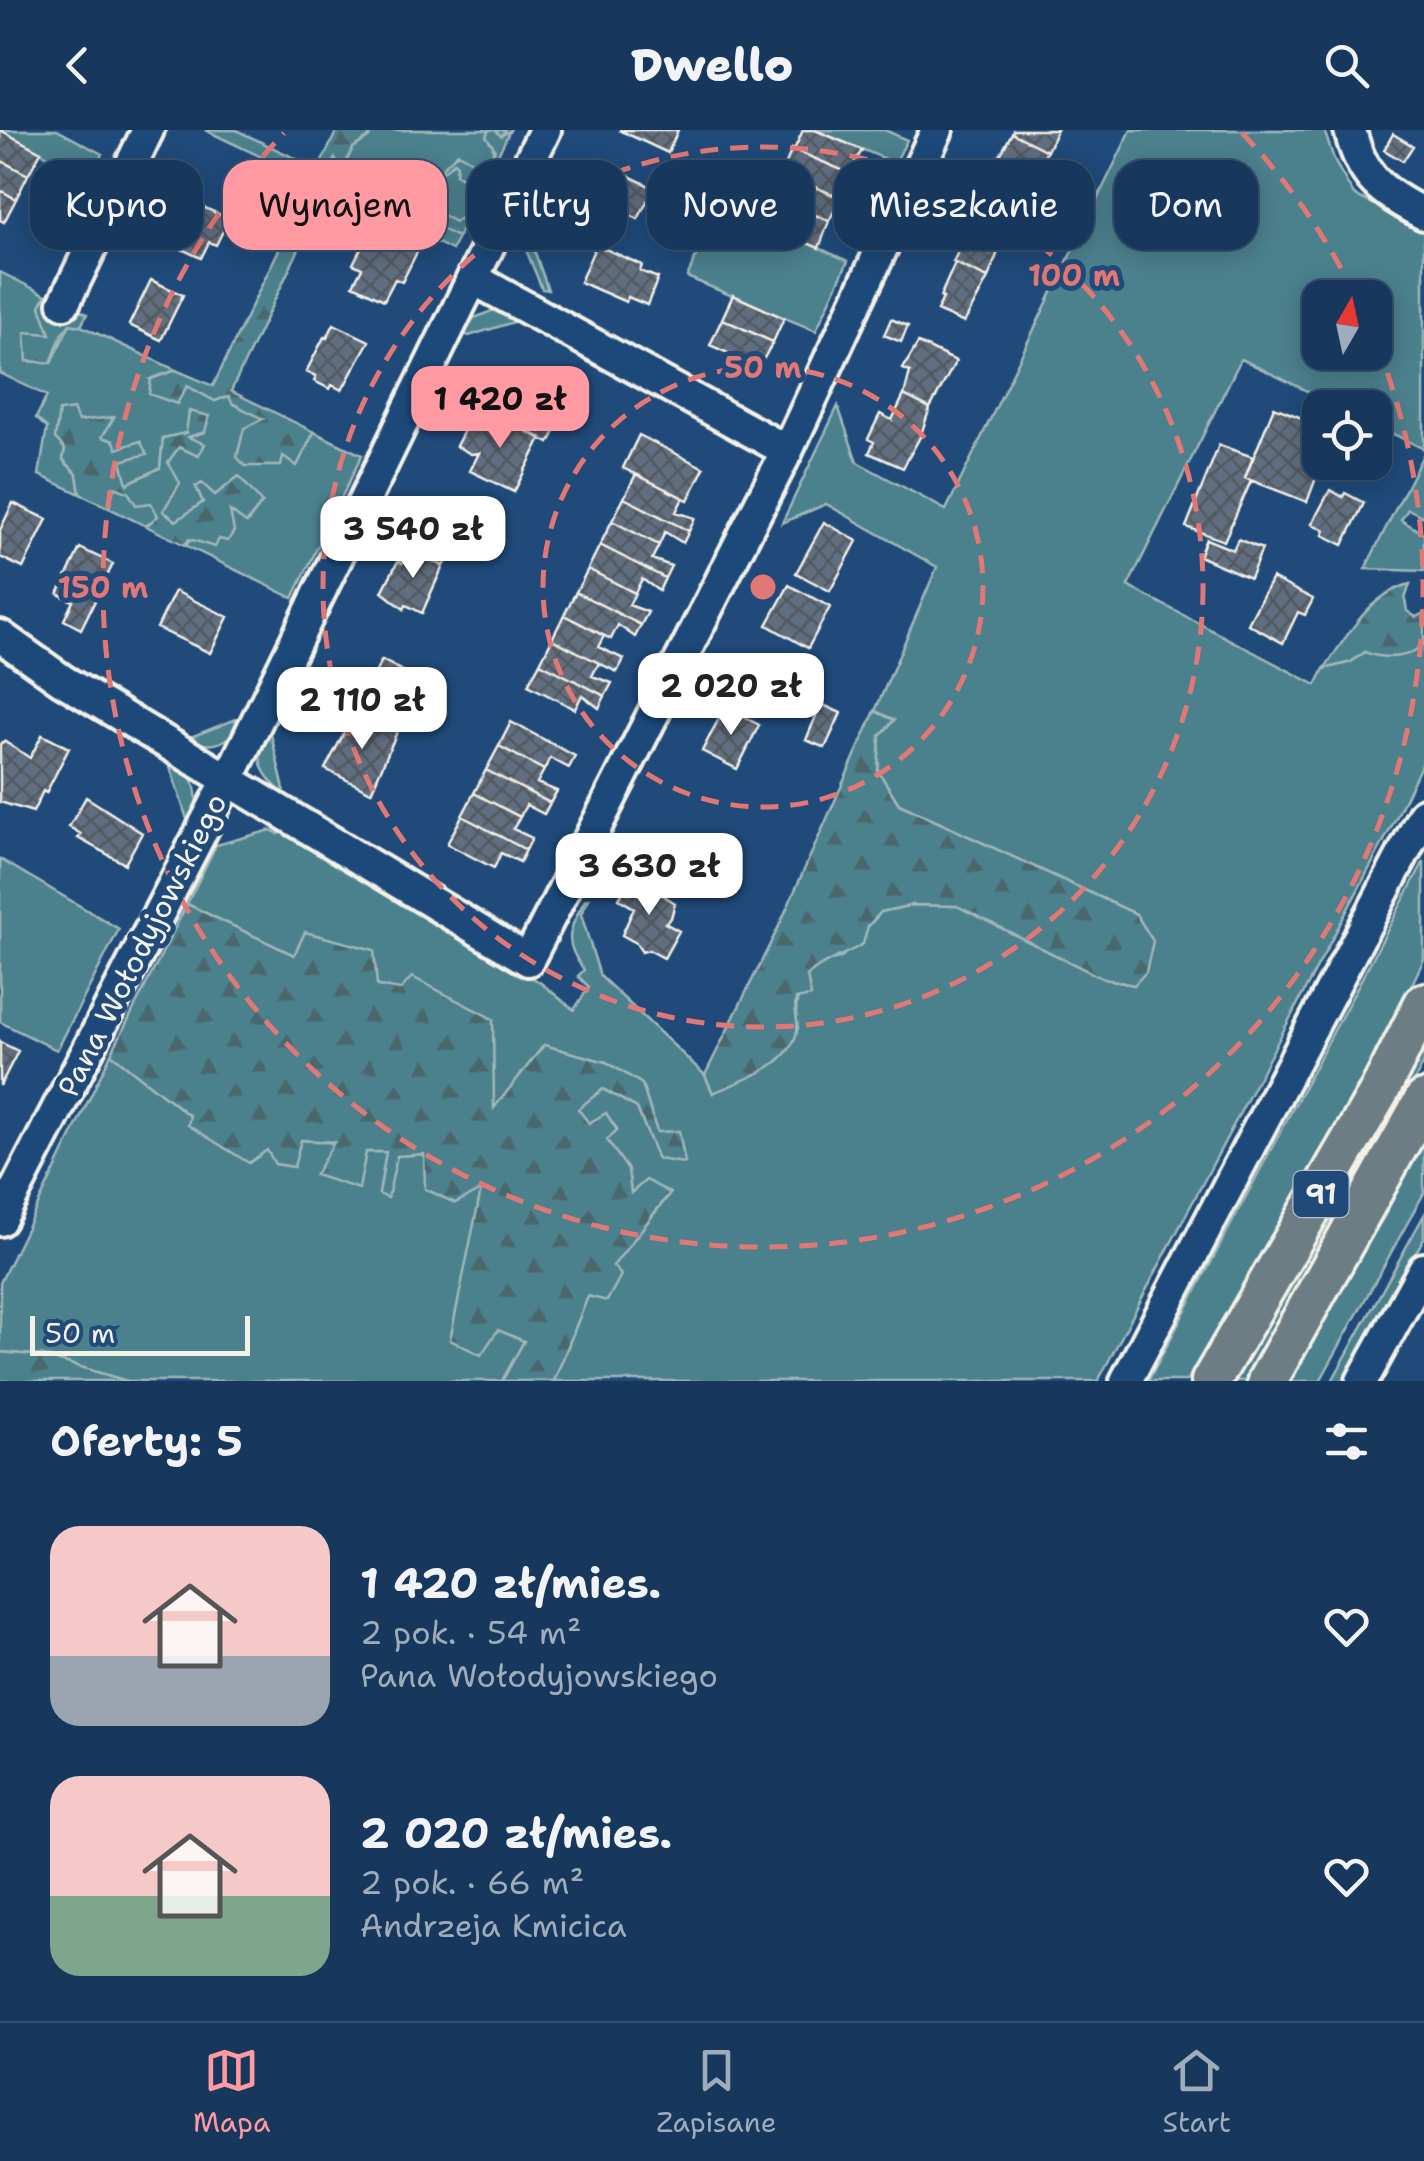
<!DOCTYPE html>
<html lang="pl">
<head>
<meta charset="utf-8">
<style>
  :root { --surface:#17385c; --page:#244365; --text:#f1f3f6; --muted:#9eacbb; --line:#365272; --accent:#ff9aa2 }
  body { margin:0; font-family:"Shantell Sans",sans-serif; background:var(--page); color:var(--text); height:100vh; display:flex; flex-direction:column; font-size:38px; white-space:nowrap }
  * { box-sizing:border-box; margin:0 }
  p { font-size:32px; color:var(--muted) }
  .icon { flex:none; width:55px; height:55px; fill:none; stroke:currentColor; stroke-width:2; stroke-linecap:round; stroke-linejoin:round }
  .map { position:relative; height:1251px; overflow:hidden }
  .sheet { display:flex; flex-direction:column; background:var(--surface); flex:1 }
  .sheet>* { flex:none }
  .hud { position:absolute; left:30px; top:30px; width:1365px; height:90px; display:flex; gap:20px }
  .needle { width:65px; rotate:9deg }
  .controls { position:absolute; left:1302px; top:150px; display:grid; gap:20px }
  .controls a { display:grid; place-items:center; width:90px; height:90px; border-radius:20px; background:var(--surface); box-shadow:0 5px 25px #0003,0 0 0 2px var(--line); font-size:50px }
  .scale { position:absolute; left:30px; bottom:25px; width:220px; box-sizing:border-box; padding-left:10px; border:5px solid #f4f1e8; border-top:0; font-size:28px; line-height:35px; white-space:nowrap; color:#f4f1e8; -webkit-text-stroke:8px #1f4a7a; paint-order:stroke }
  .price { position:absolute; translate:-50% -85px; padding:0 22px; border-radius:20px; background:#fff; color:#222; font-size:32px; line-height:65px; filter:drop-shadow(0 2px 5px #0008) }
  .price::after { content:''; position:absolute; left:50%; top:60px; width:30px; height:22px; margin-left:-15px; background:inherit; clip-path:polygon(0 0,100% 0,50% 100%) }
  .price.active { background:var(--accent); color:#111 }
  ul { padding:0; list-style:none }
  li { display:flex; align-items:center; gap:30px; height:250px; padding:0 50px }
  li span { display:grid; place-items:center; flex:none; width:280px; height:200px; border-radius:30px; color:#555 }
  li>.icon { margin-inline-start:auto }
  span .icon { width:120px; height:120px; fill:#fffc; stroke-width:1 }
  li b { font-size:42px }
  h2 { display:flex; justify-content:space-between; align-items:center; height:120px; padding:0 50px; font-size:42px }
  .pill { padding:0 35px; border-radius:30px; background:var(--surface); box-shadow:0 5px 25px #0003,0 0 0 2px var(--line); font-size:35px; line-height:90px }
  .pill.active { background:var(--accent); color:#111 }
  header { display:flex; justify-content:space-between; align-items:center; height:130px; padding:0 50px; background:var(--surface); font-size:45px; font-weight:800 }
  .tab-bar { display:flex; justify-content:space-around; align-items:center; height:140px; border-top:2px solid var(--line); background:var(--surface); font-size:28px; color:var(--muted) }
  .tab-bar a { display:grid; justify-items:center; gap:5px }
  .tab-bar .active { color:var(--accent) }
  .map>svg:first-child { display:block }
  .green { fill:#4b808d; stroke:#a0b8ba; stroke-width:2.5; fill-rule:evenodd }
  .forest { fill:url(#forest-firs); stroke:#a0b8ba; stroke-width:2.5 }
  .building { fill:url(#building-cross-hatch); stroke:#f4f1e8; stroke-width:2.5 }
  .lines { fill:none; stroke-linecap:round; stroke-linejoin:round }
  .minor-casing { stroke:#f4f1e8; stroke-width:38 }
  .major-casing { stroke:#f4f1e8; stroke-width:45 }
  .minor { stroke:#1f4a7a; stroke-width:30 }
  .major { stroke:#6c7e84; stroke-width:38 }
  .ring { fill:none; stroke:#e27875; stroke-width:5; stroke-dasharray:18 12 }
  .labels { text-anchor:middle; dominant-baseline:central; stroke-width:10; stroke-linejoin:round; paint-order:stroke }
  .shield { fill:#1f4a7a; stroke:#b4bfc7; stroke-width:2.5 }
  .shield-label { font-size:28px; font-weight:bold; fill:#f4f1e8 }
  .street-label { font-size:30px; fill:#f4f1e8; stroke:#1f4a7a }
  .centre { fill:#e27875; stroke:#1f4a7a; stroke-width:5 }
  .ring-label { font-size:30px; text-anchor:middle; font-weight:bold; fill:#e27875; stroke:#1f4a7a; stroke-width:10; stroke-linejoin:round; paint-order:stroke }
</style>
</head>
<body>
<header><svg class="icon" aria-label="back" viewBox="0 0 24 24"><path d="M15 5l-7 7 7 7"/></svg>Dwello<svg class="icon" aria-label="search" viewBox="0 0 24 24"><circle cx="10" cy="10" r="6"/><path d="M15 15l6 6"/></svg></header>
<div class="map">
<svg width="1424" height="1251" viewBox="0 0 1424 1251">
  <defs>
    <pattern id="forest-firs" width="22" height="20" patternUnits="userSpaceOnUse" patternTransform="scale(2.5)"><rect width="22" height="20" fill="#4b808d"/><path d="M5 1l3.5 6h-7zM16 11l3.5 6h-7z" fill="#4a676d"/></pattern>
    <pattern id="building-cross-hatch" width="8" height="8" patternUnits="userSpaceOnUse" patternTransform="scale(2.5)"><rect width="8" height="8" fill="#606e7f"/><path d="M0 0l8 8M0 8l8-8" fill="none" stroke="#535960"/></pattern>
  </defs>
  <rect width="100%" height="100%" fill="#1f4a7a"/>
  <filter id="ink" filterUnits="userSpaceOnUse"><feTurbulence type="fractalNoise" baseFrequency=".01" numOctaves="2"/><feDisplacementMap in="SourceGraphic" scale="20" xChannelSelector="R" yChannelSelector="G"/><feConvolveMatrix kernelMatrix="1 2 1 2 8 2 1 2 1" color-interpolation-filters="sRGB"/></filter>
  <g filter="url(#ink)">
    <!-- green -->
    <path class="green" d="M 0,0 L 57,0 L 102,24 L 90,49 Z
      M 205,0 L 236,0 L 326,43 L 334,27 L 352,55 L 458,107 L 452,120 L 328,58 L 299,119 L 283,111 L 312,51 Z
      M 370,0 L 505,0 L 501,6 L 491,9 C 497,24 489,42 473,47 L 470,40 L 453,31 L 457,35 L 456,44 L 473,57 C 474,71 469,85 455,92 L 391,56 L 356,47 L 345,34 L 353,18 L 369,7 Z
      M 815,0 L 885,0 L 907,10 L 895,33 Z
      M 1131,0 L 1324,0 L 1335,32 L 1354,65 L 1424,98 L 1424,319 L 1375,295 L 1375,278 L 1340,277 L 1241,229 L 1128,456 L 1316,555 L 1324,539 L 1351,532 L 1365,522 L 1416,520 L 1424,510 L 1424,629 L 1395,690 L 1098,1251 L 554,1251 L 588,1166 L 670,1064 L 631,1064 L 628,1040 L 606,1010 L 617,999 L 606,984 L 589,994 L 577,979 L 602,959 L 637,978 L 658,1029 L 657,1002 L 642,954 L 606,932 L 494,980 L 400,861 C 325,845 256,807 187,774 L 216,715 L 271,700 L 279,704 L 283,697 L 541,853 L 574,880 L 589,857 L 578,846 L 584,840 C 562,811 569,800 585,770 L 589,769 L 581,784 L 600,846 L 705,945 L 713,963 L 798,898 C 791,867 806,831 841,828 L 881,782 L 912,775 L 957,776 L 1104,849 L 1134,855 L 1136,784 L 899,674 L 878,641 L 880,606 L 894,590 L 875,581 L 937,437 L 826,374 L 782,393 L 838,276 L 857,332 L 946,380 ZM 1320,168 L 1375,168 L 1375,222 L 1320,222 Z
      M 554,35 L 562,38 L 530,108 L 548,160 L 542,159 L 520,105 Z
      M 720,73 L 848,131 L 816,201 L 687,147 Z
      M 0,142 L 46,165 L 40,177 L 51,204 L 51,233 L 70,194 L 81,196 L 176,240 L 151,249 L 187,256 L 215,271 L 229,265 C 236,280 252,279 263,289 C 278,302 273,318 297,335 L 314,302 L 362,325 L 293,468 L 185,415 L 229,380 L 247,393 L 262,373 L 214,365 L 196,357 L 203,372 L 177,391 L 163,381 L 168,332 L 179,317 L 198,325 L 186,303 L 163,308 L 160,338 L 126,354 L 116,320 L 102,307 L 113,287 L 65,319 L 63,330 L 77,344 L 80,364 L 39,345 L 47,298 L 36,288 L 47,266 L 0,243 Z
      M 494,180 L 520,185 L 517,191 L 469,206 L 461,203 L 472,189 Z
      M 1424,323 L 1424,387 L 1408,379 L 1401,390 L 1424,404 L 1424,441 L 1365,439 Z
      M 114,356 L 151,373 L 159,387 L 146,396 L 109,378 Z
      M 239,588 L 243,591 C 229,612 213,622 188,608 Z
      M 269,596 L 284,659 L 283,664 C 257,638 255,630 269,596 Z
      M 174,631 C 196,647 202,665 191,691 L 187,689 L 170,637 Z
      M 0,729 L 119,799 L 57,920 L 0,892 Z
      M 1424,731 L 1424,829 L 1405,869 L 1276,1105 L 1187,1251 L 1148,1251 Z
      M 1424,912 L 1424,932 L 1362,1052 L 1249,1251 L 1233,1251 C 1303,1142 1364,1028 1424,912 Z
      M 111,924 L 191,987 L 267,1019 L 301,1010 L 336,1013 L 316,1044 L 366,1022 L 387,1022 L 379,1064 L 397,1026 L 425,1024 L 482,1059 L 498,1199 L 524,1211 L 502,1251 L 127,1251 L 43,1226 L 0,1222 L 0,1153 Z
      M 1424,1009 L 1424,1063 L 1320,1251 L 1285,1251 L 1385,1085 Z
      M 1424,1085 L 1424,1108 L 1345,1251 L 1332,1251 Z"/>
    <!-- forest -->
    <path class="forest" d="M 337,0 L 370,0 L 369,7 L 353,18 L 345,34 L 356,47 L 391,56 L 455,92 C 469,85 474,71 473,57 L 456,44 L 457,35 L 454,32 L 443,42 L 442,38 L 458,23 L 472,31 L 473,47 L 479,46 L 492,29 L 495,19 L 486,6 L 489,0 L 495,0 L 501,6 L 510,0 L 458,107 L 352,55 L 335,28 L 327,43 L 318,40 Z
      M 283,111 L 299,119 L 231,261 L 314,302 L 297,336 L 283,326 L 281,336 L 245,336 L 237,327 L 244,298 L 263,289 L 232,273 L 229,266 L 215,271 L 187,256 L 177,274 L 149,264 L 151,249 L 176,240 L 213,256 Z
      M 46,165 L 87,184 L 81,196 L 70,194 L 62,204 L 51,233 L 27,231 L 25,202 L 50,204 L 40,176 Z
      M 73,279 L 78,291 L 114,287 L 102,307 L 114,311 L 117,319 L 140,311 L 147,324 L 121,331 L 127,354 L 160,338 L 163,308 L 186,303 L 189,281 L 209,286 L 205,302 L 188,307 L 205,314 L 198,326 L 179,317 L 168,332 L 180,353 L 163,381 L 176,391 L 203,372 L 196,357 L 202,353 L 215,365 L 239,346 L 262,373 L 246,393 L 230,381 L 234,401 L 228,411 L 219,409 L 215,417 L 189,409 L 185,415 L 146,396 L 158,386 L 151,373 L 136,375 L 128,362 L 114,357 L 109,378 L 80,364 L 77,344 L 63,329 L 65,319 L 55,308 L 59,281 Z
      M 1410,454 L 1405,469 L 1407,481 L 1416,487 L 1424,483 C 1424,490 1424,501 1424,508 C 1418,530 1381,530 1365,522 L 1351,532 L 1324,539 C 1348,505 1368,465 1410,454 Z
      M 875,581 L 894,590 L 880,606 L 878,641 L 899,674 L 1136,784 L 1153,811 L 1146,842 L 1134,855 L 1104,849 L 957,776 L 912,775 L 881,782 L 868,796 L 863,814 C 843,826 825,830 807,846 L 811,866 L 796,869 C 793,880 799,890 797,901 C 790,937 742,950 713,963 L 705,945 L 779,796 Z
      M 187,774 L 294,825 L 305,802 L 374,820 L 377,856 L 400,860 L 412,847 L 493,889 L 494,978 L 544,915 L 606,932 L 642,954 L 657,1002 L 679,1001 L 685,1033 L 658,1029 L 637,978 L 603,959 L 578,979 L 589,993 L 606,983 L 617,1000 L 607,1010 L 628,1040 L 631,1063 L 646,1050 L 670,1063 L 613,1136 L 621,1145 L 607,1171 L 588,1166 L 554,1251 L 502,1251 L 524,1211 L 498,1200 L 481,1225 L 450,1210 L 481,1060 L 455,1073 L 425,1059 L 424,1024 L 397,1026 L 388,1068 L 379,1064 L 386,1022 L 366,1022 L 359,1059 L 315,1045 L 334,1012 L 301,1010 L 294,1037 L 275,1034 L 267,1020 L 249,1033 L 188,995 L 190,986 L 111,924 Z
      M 0,1222 L 43,1226 L 127,1251 L 0,1251 Z"/>
    <!-- building -->
    <path class="building" d="M 0,0 L 41,22 L 28,45 L 0,30 Z
      M 619,0 L 678,0 L 668,23 Z
      M 803,0 L 815,0 L 862,20 L 849,43 L 794,20 Z
      M 1013,0 L 1057,0 L 1047,21 L 1012,3 Z
      M 1012,3 L 1047,21 L 1028,57 L 993,39 Z
      M 1393,4 L 1413,16 L 1403,31 L 1384,20 Z
      M 792,19 L 849,43 L 841,68 L 782,43 Z
      M 0,30 L 28,45 L 16,69 L 0,60 Z
      M 604,34 L 654,58 L 638,89 L 620,80 L 618,84 L 592,67 Z
      M 782,43 L 841,68 L 829,91 L 772,66 Z
      M 0,60 L 16,69 L 4,92 L 0,90 Z
      M 772,66 L 829,91 L 819,118 L 763,94 Z
      M 186,69 L 229,89 L 216,115 L 209,112 L 201,128 L 162,110 Z
      M 359,89 L 419,118 L 402,152 L 395,149 L 384,170 L 353,155 L 362,138 L 353,134 L 363,114 L 350,108 Z
      M 981,89 L 1006,101 L 988,148 L 953,132 L 963,112 L 957,109 L 963,97 L 975,102 Z
      M 596,115 L 642,135 L 640,141 L 658,148 L 647,175 L 628,167 L 626,172 L 580,152 Z
      M 955,133 L 988,148 L 964,193 L 937,181 L 943,168 L 940,167 Z
      M 151,150 L 183,165 L 161,210 L 129,195 Z
      M 733,165 L 784,188 L 773,212 L 722,189 Z
      M 722,189 L 773,212 L 759,237 L 745,231 L 742,236 L 732,232 L 735,226 L 710,215 Z
      M 891,189 L 908,196 L 901,212 L 884,205 Z
      M 334,194 L 369,211 L 342,260 L 332,255 L 330,259 L 314,251 L 316,246 L 306,242 L 324,207 L 327,208 Z
      M 918,213 L 956,231 L 930,278 L 904,265 L 910,242 L 903,239 Z
      M 510,243 L 526,250 L 529,245 L 557,259 L 554,265 L 570,273 L 549,313 L 490,282 Z
      M 904,265 L 930,278 L 920,307 L 903,338 L 869,323 L 874,312 L 868,309 L 880,284 L 892,290 Z
      M 1274,277 L 1320,295 L 1322,332 L 1307,372 L 1245,348 Z
      M 498,286 L 541,308 L 514,362 L 470,341 L 479,323 L 471,324 L 456,316 L 470,289 L 489,302 Z
      M 639,305 L 704,338 L 688,370 L 623,338 Z
      M 1219,315 L 1253,327 L 1245,348 L 1251,351 L 1224,411 L 1186,397 Z
      M 636,344 L 683,368 L 676,382 L 695,388 L 689,401 L 624,368 Z
      M 1330,360 L 1343,367 L 1345,363 L 1364,373 L 1343,415 L 1323,405 L 1325,400 L 1312,394 Z
      M 624,368 L 689,401 L 683,413 L 665,402 L 659,415 L 612,391 Z
      M 13,373 L 47,389 L 23,438 L 0,427 L 0,400 Z
      M 426,377 L 453,385 L 451,389 L 467,397 L 443,436 L 409,419 L 416,407 L 412,405 Z
      M 612,391 L 659,415 L 652,429 L 671,436 L 665,448 L 600,415 Z
      M 824,392 L 857,411 L 830,461 L 796,443 Z
      M 1206,409 L 1233,420 L 1238,409 L 1262,419 L 1250,448 L 1199,426 Z
      M 600,415 L 665,448 L 659,461 L 642,449 L 635,463 L 588,439 Z
      M 80,418 L 113,434 L 81,499 L 64,490 L 73,471 L 58,464 Z
      M 409,419 L 443,436 L 422,483 L 406,475 L 404,479 L 382,462 L 398,431 L 402,433 Z
      M 588,439 L 635,463 L 629,475 L 648,482 L 641,495 L 576,462 Z
      M 1272,448 L 1313,469 L 1305,485 L 1298,482 L 1283,513 L 1248,494 Z
      M 789,455 L 830,477 L 808,518 L 767,495 Z
      M 175,461 L 228,487 L 210,523 L 157,498 Z
      M 576,462 L 641,495 L 635,507 L 618,495 L 611,509 L 564,485 Z
      M 564,485 L 604,506 L 598,517 L 624,529 L 617,542 L 552,509 Z
      M 552,509 L 599,533 L 592,546 L 612,553 L 605,566 L 540,533 Z
      M 382,530 L 423,552 L 397,602 L 356,581 Z
      M 540,533 L 605,566 L 599,578 L 582,565 L 575,579 L 528,555 Z
      M 821,574 L 841,583 L 825,618 L 806,610 Z
      M 725,577 L 759,595 L 737,639 L 702,621 Z
      M 356,581 L 397,602 L 371,662 L 325,639 Z
      M 511,592 L 575,626 L 569,638 L 550,628 L 544,640 L 499,616 Z
      M 42,605 L 69,618 L 46,663 L 43,661 L 33,682 L 0,672 L 0,614 L 4,611 L 30,628 Z
      M 499,616 L 544,640 L 537,653 L 557,661 L 550,673 L 486,640 Z
      M 486,640 L 550,673 L 544,684 L 526,675 L 520,687 L 474,663 Z
      M 474,663 L 520,687 L 513,699 L 532,708 L 526,720 L 462,686 Z
      M 86,667 L 142,703 L 125,734 L 78,708 L 81,704 L 69,697 Z
      M 462,686 L 526,720 L 520,732 L 501,723 L 494,738 L 447,714 Z
      M 632,745 L 675,773 L 671,788 L 665,793 L 679,801 L 664,828 L 649,820 L 642,822 L 636,813 L 622,805 L 634,778 L 619,769 Z
      M 0,912 L 18,921 L 0,956 Z"/>
    <g class="lines">
      <!-- minor casing -->
      <g class="minor-casing">
        <path id="minor" d="M 1350,0 C 1361,47 1382,63 1424,84
          M 474,149 L 787,321
          M 64,173 L 148,0
          M 0,506 L 62,550 L 528,830 L 787,321 L 937,0
          M 0,1090 L 229,648 L 545,0
          M 1126,1251 L 1424,684
          M 1362,1251 L 1424,1139"/>
      </g>
      <!-- major casing -->
      <g class="major-casing">
        <path id="major" d="M 1211,1251 L 1379,962 L 1424,873
          M 1267,1251 L 1424,970"/>
      </g>
      <!-- minor -->
      <use href="#minor" class="minor"/>
      <!-- major -->
      <use href="#major" class="major"/>
    </g>
  </g>
  <!-- distance rings -->
  <g class="ring">
    <circle cx="763" cy="457" r="220"/>
    <circle cx="763" cy="457" r="440"/>
    <path d="M1242 3A660 660 0 0 1 1354 163M1377 215A660 660 0 1 1 284 3"/>
  </g>
  <g class="labels">
    <!-- shield labels -->
    <rect class="shield" x="1293.5" y="1041" width="55" height="46" rx="8"/>
    <g class="shield-label">
      <text x="1321" y="1064">91</text>
    </g>
    <!-- street labels -->
    <g class="street-label">
      <text transform="translate(142 815) rotate(-63)">Pana Wołodyjowskiego</text>
    </g>
  </g>
  <circle cx="763" cy="457" r="15" class="centre"/>
  <g class="ring-label">
    <text x="1074" y="156">100 m</text>
    <text x="763" y="248">50 m</text>
    <text x="103" y="468">150 m</text>
  </g>
</svg>
<div class="controls">
<a><svg class="needle" viewBox="-14 -14 28 28"><path d="M0-13l5 13h-10z" fill="#e53935"/><path d="M0 13l5-13h-10z" fill="#9eacbb"/></svg></a>
<a><svg class="icon" aria-label="locate" viewBox="0 0 24 24"><circle cx="12" cy="12" r="6"/><path d="M12 2v4M12 18v4M2 12h4M18 12h4"/></svg></a>
</div>
<div class="scale">50 m</div>
<b class="price active" style="left:500px;top:321px">1 420 zł</b>
<b class="price" style="left:413px;top:451px">3 540 zł</b>
<b class="price" style="left:731px;top:608px">2 020 zł</b>
<b class="price" style="left:362px;top:622px">2 110 zł</b>
<b class="price" style="left:649px;top:788px">3 630 zł</b>
<div class="hud">
<a class="pill">Kupno</a>
<a class="pill active">Wynajem</a>
<a class="pill">Filtry</a>
<a class="pill">Nowe</a>
<a class="pill">Mieszkanie</a>
<a class="pill">Dom</a>
</div>
</div>
<section class="sheet">
<h2>Oferty: 5<svg class="icon" aria-label="filters" viewBox="0 0 24 24"><path d="M4 7h16M4 17h16"/><circle cx="9" cy="7" r="2"/><circle cx="15" cy="17" r="2"/></svg></h2>
<ul>
<li><span style="background:linear-gradient(#f6c9c9 65%,#9aa5b1 0)"><svg class="icon" aria-label="home" viewBox="0 0 24 24"><path d="M3 11l9-7 9 7M6 9v11h12V9"/></svg></span><div><b>1 420 zł/mies.</b><p>2 pok. · 54 m²</p><p>Pana Wołodyjowskiego</p></div><svg class="icon" aria-label="heart" viewBox="0 0 24 24"><path d="M12 20l-8-8c-3-5 5-10 8-4 3-6 11-1 8 4z"/></svg></li>
<li><span style="background:linear-gradient(#f6c9c9 60%,#7fa58c 0)"><svg class="icon" aria-label="home" viewBox="0 0 24 24"><path d="M3 11l9-7 9 7M6 9v11h12V9"/></svg></span><div><b>2 020 zł/mies.</b><p>2 pok. · 66 m²</p><p>Andrzeja Kmicica</p></div><svg class="icon" aria-label="heart" viewBox="0 0 24 24"><path d="M12 20l-8-8c-3-5 5-10 8-4 3-6 11-1 8 4z"/></svg></li>
</ul>
</section>
<nav class="tab-bar">
<a class="active"><svg class="icon" aria-label="map" viewBox="0 0 24 24"><path d="M3 6l6-2 6 2 6-2v14l-6 2-6-2-6 2zM9 4v14M15 6v14"/></svg>Mapa</a>
<a><svg class="icon" aria-label="saved" viewBox="0 0 24 24"><path d="M7 4h10v16l-5-4-5 4z"/></svg>Zapisane</a>
<a><svg class="icon" aria-label="home" viewBox="0 0 24 24"><path d="M3 11l9-7 9 7M6 9v11h12V9"/></svg>Start</a>
</nav>
</body>
</html>
